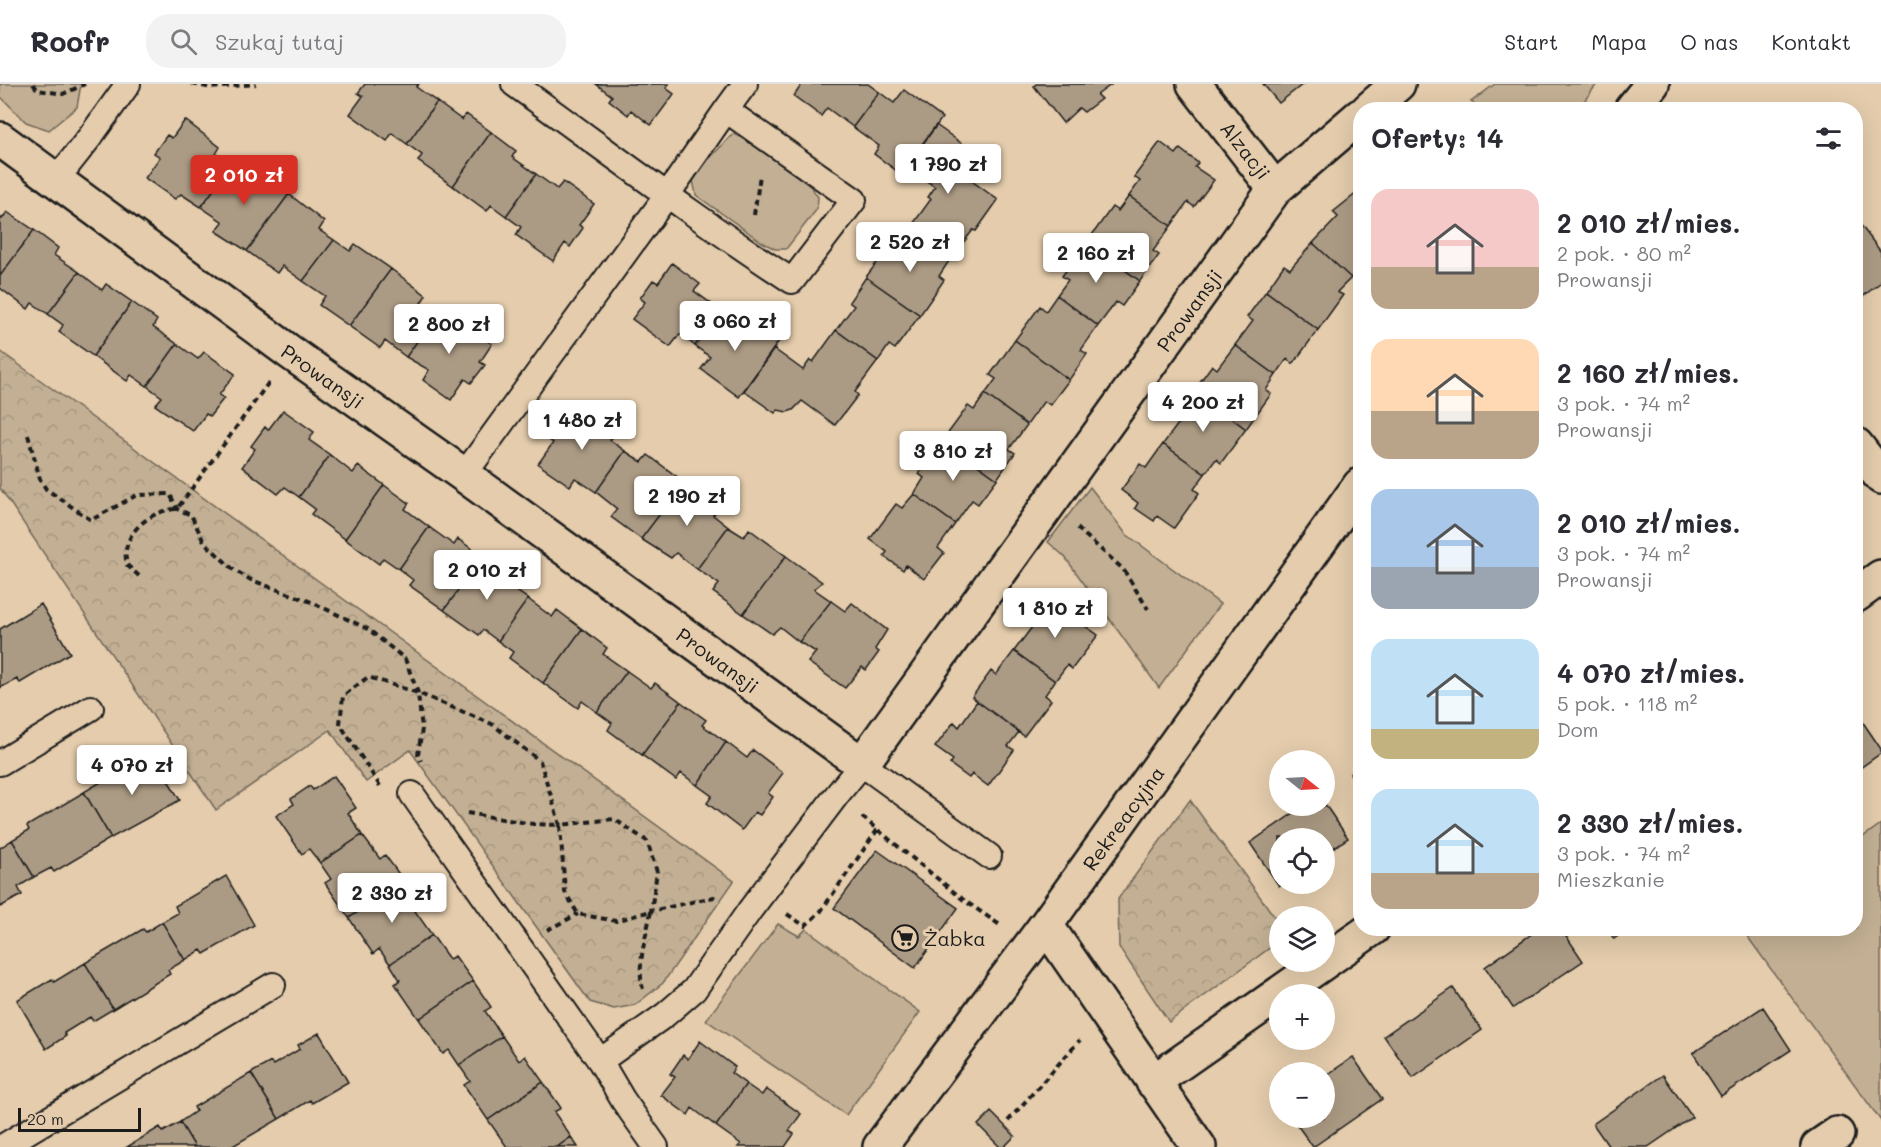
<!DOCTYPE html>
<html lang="pl">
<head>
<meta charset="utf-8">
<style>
  :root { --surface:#fff; --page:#f2f2f3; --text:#2b2b33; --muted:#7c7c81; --line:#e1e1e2; --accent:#d93025 }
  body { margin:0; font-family:Mali,sans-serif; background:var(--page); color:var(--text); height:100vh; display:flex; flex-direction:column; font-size:22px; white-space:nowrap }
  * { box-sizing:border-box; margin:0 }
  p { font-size:20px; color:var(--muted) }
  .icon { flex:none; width:33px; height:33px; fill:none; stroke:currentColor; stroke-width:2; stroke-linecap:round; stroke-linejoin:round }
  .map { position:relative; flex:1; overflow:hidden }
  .sheet { position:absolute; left:1353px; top:18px; width:510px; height:834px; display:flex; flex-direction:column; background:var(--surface); border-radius:24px; box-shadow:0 6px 24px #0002 }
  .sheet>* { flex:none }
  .needle { width:39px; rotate:108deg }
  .tools { position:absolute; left:1269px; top:666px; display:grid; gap:12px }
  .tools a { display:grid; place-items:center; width:66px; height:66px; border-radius:50%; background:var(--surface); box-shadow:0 6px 24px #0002; font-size:30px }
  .scale { position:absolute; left:18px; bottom:15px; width:123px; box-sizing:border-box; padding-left:6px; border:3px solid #1c1c1c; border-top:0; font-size:16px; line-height:21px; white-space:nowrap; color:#1c1c1c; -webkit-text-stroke:4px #e4ccac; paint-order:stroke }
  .price { position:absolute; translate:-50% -51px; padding:0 14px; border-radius:6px; background:#fff; color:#222; font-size:20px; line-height:39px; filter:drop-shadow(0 2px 3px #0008) }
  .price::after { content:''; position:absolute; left:50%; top:36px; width:18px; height:14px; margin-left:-9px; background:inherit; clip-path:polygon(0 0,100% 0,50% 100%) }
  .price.active { background:var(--accent); color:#fff }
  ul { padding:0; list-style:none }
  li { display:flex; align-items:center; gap:18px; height:150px; padding:0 18px }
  li span { display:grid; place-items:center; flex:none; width:168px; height:120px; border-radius:18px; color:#555 }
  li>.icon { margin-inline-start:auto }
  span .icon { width:72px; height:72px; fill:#fffc; stroke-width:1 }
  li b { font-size:26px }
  h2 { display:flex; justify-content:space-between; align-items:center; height:72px; padding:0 18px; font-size:26px }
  header { display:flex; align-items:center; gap:36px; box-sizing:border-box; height:84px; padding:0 30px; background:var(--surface); border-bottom:2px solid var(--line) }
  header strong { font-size:28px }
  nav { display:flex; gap:33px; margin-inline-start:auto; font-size:21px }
  .search { width:420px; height:54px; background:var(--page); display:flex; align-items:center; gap:15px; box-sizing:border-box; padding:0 21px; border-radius:24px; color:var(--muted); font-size:22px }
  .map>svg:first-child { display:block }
  .green { fill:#c3b094; stroke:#706658; stroke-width:1.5 }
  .forest { fill:url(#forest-crowns); stroke:#706658; stroke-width:1.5 }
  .building { fill:#ac9b84; stroke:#1c1c1c; stroke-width:1.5 }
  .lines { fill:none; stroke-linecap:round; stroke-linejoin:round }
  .service-casing { stroke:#1c1c1c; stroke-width:28 }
  .minor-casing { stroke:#1c1c1c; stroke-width:38 }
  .path { stroke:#1c1c1c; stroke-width:4; stroke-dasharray:6 4.5; stroke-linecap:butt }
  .service { stroke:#e4ccac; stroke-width:24 }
  .minor { stroke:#e4ccac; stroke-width:33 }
  .labels { text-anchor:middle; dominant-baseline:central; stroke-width:6; stroke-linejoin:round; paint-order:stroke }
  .street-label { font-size:20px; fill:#1c1c1c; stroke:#e4ccac }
  .poi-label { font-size:20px; fill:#1c1c1c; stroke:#e4ccac; text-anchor:start }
</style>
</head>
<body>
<header>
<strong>Roofr</strong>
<div class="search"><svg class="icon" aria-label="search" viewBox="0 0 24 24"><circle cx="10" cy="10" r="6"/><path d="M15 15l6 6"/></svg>Szukaj tutaj</div>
<nav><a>Start</a><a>Mapa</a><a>O nas</a><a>Kontakt</a></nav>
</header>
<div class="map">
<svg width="1881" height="1063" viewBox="0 0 1881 1063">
  <defs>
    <pattern id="forest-crowns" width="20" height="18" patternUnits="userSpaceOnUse" patternTransform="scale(1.5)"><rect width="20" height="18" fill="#c3b094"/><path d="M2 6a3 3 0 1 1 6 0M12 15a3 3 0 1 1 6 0" fill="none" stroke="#a7977f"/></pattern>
  </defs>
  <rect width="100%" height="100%" fill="#e4ccac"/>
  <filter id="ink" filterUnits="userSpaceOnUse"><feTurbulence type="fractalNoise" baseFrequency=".0167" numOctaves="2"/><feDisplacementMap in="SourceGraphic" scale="12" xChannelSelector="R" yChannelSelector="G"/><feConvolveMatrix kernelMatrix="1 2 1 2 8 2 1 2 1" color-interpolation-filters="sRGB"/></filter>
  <g filter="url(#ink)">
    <!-- green -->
    <path class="green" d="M 0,0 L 81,0 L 77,23 L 49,46 L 26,38 L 0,12 Z
      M 1495,0 L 1597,0 L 1578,25 L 1483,25 L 1471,18 Z
      M 733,50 L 749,56 L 761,63 L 811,103 L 818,113 L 817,125 L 786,165 L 775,165 L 762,158 L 696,111 L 693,96 L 708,76 Z
      M 1090,403 L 1126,450 L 1220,520 L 1159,604 L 1065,473 L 1048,458 Z
      M 1881,740 L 1881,1037 L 1742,845 L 1856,844 L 1856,758 Z
      M 778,840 L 799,852 L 806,845 L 920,928 L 846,1031 L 706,936 Z"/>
    <!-- forest -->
    <path class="forest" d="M 0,267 L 734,797 L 663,899 L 635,921 L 614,925 L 590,918 L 410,666 L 366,698 L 330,646 L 216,726 L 0,404 Z
      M 1190,716 L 1279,839 L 1279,857 L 1169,938 L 1119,863 L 1118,815 Z"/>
    <!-- building -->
    <path class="building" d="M 365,0 L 419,0 L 416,3 L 437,18 L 407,60 L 392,49 L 387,57 L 350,30 L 363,12 L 358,9 Z
      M 596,0 L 669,0 L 666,4 L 674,10 L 651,41 L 631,26 L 628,31 L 609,16 L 612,12 Z
      M 802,0 L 868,0 L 879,8 L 853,43 L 827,24 L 821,32 L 794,12 Z
      M 1036,0 L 1112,0 L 1097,11 L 1101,15 L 1084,28 L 1079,24 L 1063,39 L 1034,2 Z
      M 1263,0 L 1303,0 L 1279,19 Z
      M 904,6 L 942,34 L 901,90 L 874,70 L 879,62 L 853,43 L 879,8 L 894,19 Z
      M 437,18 L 462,36 L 466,30 L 491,48 L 453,102 L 418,77 L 422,71 L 407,60 Z
      M 185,36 L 220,63 L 216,70 L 231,82 L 201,123 L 181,110 L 175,115 L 145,94 L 160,73 L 154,69 L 167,51 L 172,54 Z
      M 936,41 L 968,64 L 966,66 L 970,79 L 965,92 L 998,116 L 976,147 L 973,146 L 949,177 L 908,147 L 931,115 L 928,113 L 935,103 L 906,82 Z
      M 491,48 L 516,67 L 512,73 L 536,90 L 506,132 L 491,121 L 487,127 L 453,102 Z
      M 1160,58 L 1176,70 L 1180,65 L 1198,79 L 1195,83 L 1214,96 L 1194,123 L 1188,118 L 1171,142 L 1129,112 L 1140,97 L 1134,93 Z
      M 231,82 L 247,93 L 252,85 L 289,110 L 247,167 L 216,147 L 223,138 L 201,123 Z
      M 536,90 L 557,105 L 563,98 L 594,120 L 579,141 L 583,144 L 570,163 L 565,159 L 553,177 L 516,151 L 521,143 L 506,132 Z
      M 1358,108 L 1360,111 L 1360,183 L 1351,194 L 1313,159 L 1338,133 L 1333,128 Z
      M 289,110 L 324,138 L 319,146 L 334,156 L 303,197 L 282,182 L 277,189 L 247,167 Z
      M 1129,112 L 1171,142 L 1153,167 L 1159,171 L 1140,197 L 1087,158 L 1112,123 L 1118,127 Z
      M 7,128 L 34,146 L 0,192 L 0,133 L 2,135 Z
      M 1856,135 L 1881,168 L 1881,198 L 1856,218 Z
      M 34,146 L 58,164 L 54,171 L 79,188 L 48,230 L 32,219 L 28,225 L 0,204 L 0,192 Z
      M 908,147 L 949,177 L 939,192 L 944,196 L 920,231 L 866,193 L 885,168 L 891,171 Z
      M 334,156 L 350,167 L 355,160 L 391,185 L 349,242 L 319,221 L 325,212 L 303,197 Z
      M 1087,158 L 1140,197 L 1122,222 L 1116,218 L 1098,242 L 1057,211 L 1068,196 L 1062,192 Z
      M 1313,159 L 1351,194 L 1337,208 L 1343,211 L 1318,246 L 1266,207 L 1284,181 L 1290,185 Z
      M 672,179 L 700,200 L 694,207 L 720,226 L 695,262 L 680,250 L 670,263 L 632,235 L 645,218 L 640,214 L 653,196 L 658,199 Z
      M 391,185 L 426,211 L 421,219 L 437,229 L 406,273 L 385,257 L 380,264 L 349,242 Z
      M 79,188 L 102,206 L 106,200 L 132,218 L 93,272 L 59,248 L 63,241 L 48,230 Z
      M 866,193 L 920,231 L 895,265 L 889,261 L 878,277 L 836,246 L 854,222 L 849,218 Z
      M 1266,207 L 1318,246 L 1293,280 L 1287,275 L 1276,291 L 1235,261 L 1253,237 L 1247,233 Z
      M 1057,211 L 1098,242 L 1081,266 L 1087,270 L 1069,296 L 1015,256 L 1040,222 L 1046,227 Z
      M 132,218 L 157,236 L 153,243 L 177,260 L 147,302 L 131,291 L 127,297 L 93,272 Z
      M 720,226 L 746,245 L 752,237 L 779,257 L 739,313 L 701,285 L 710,273 L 695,262 Z
      M 437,229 L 450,240 L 456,235 L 492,260 L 480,278 L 485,281 L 471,299 L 465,295 L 451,316 L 423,296 L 429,286 L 406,273 Z
      M 836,246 L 878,277 L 855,308 L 858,311 L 835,341 L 802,317 L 793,326 L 787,328 L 778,326 L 775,329 L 744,307 L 774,265 L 803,286 L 810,276 L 813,278 Z
      M 1015,256 L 1069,296 L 1050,321 L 1044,317 L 1027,341 L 985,310 L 996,295 L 990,291 Z
      M 177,260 L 198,275 L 204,268 L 235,290 L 219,311 L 224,314 L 210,332 L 206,330 L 193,347 L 155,321 L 162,313 L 147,302 Z
      M 1235,261 L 1276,291 L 1266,306 L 1271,310 L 1246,345 L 1194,306 L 1212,281 L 1217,285 Z
      M 1194,306 L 1246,345 L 1221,379 L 1216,375 L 1205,390 L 1163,360 L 1181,336 L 1175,332 Z
      M 985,310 L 1027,341 L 1009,365 L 1015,369 L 997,395 L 943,356 L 968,322 L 974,326 Z
      M 580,323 L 616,349 L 610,356 L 625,367 L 596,408 L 575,394 L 570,402 L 538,380 L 553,359 L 548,355 L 562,336 L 567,340 Z
      M 283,326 L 314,348 L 309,356 L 330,371 L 299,413 L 285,403 L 278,410 L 242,383 L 255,365 L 251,362 L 265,343 L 268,346 Z
      M 943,356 L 997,395 L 978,420 L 972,416 L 955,440 L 914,410 L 924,394 L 919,390 Z
      M 1163,360 L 1205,390 L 1194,405 L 1199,409 L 1174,444 L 1157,432 L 1154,437 L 1135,424 L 1138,419 L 1121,406 L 1140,380 L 1146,384 Z
      M 625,367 L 642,378 L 648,371 L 684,398 L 641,455 L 611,433 L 617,425 L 596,408 Z
      M 330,371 L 353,389 L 358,382 L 384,401 L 345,455 L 311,430 L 315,425 L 299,413 Z
      M 684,398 L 719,424 L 713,431 L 728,443 L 697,485 L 676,469 L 671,474 L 641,455 Z
      M 384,401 L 409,419 L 405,425 L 429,443 L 399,485 L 383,474 L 379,480 L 345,455 Z
      M 914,410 L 955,440 L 938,464 L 944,469 L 924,495 L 906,481 L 903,486 L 884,472 L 887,468 L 870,455 L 896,420 L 902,424 Z
      M 429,443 L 454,461 L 458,455 L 483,473 L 444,526 L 409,501 L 413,496 L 399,485 Z
      M 728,443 L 744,453 L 749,445 L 786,472 L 743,530 L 713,508 L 719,500 L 697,485 Z
      M 786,472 L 822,498 L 814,505 L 831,517 L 799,558 L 780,543 L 772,550 L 743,530 Z
      M 483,473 L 509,492 L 504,498 L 528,515 L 498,557 L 483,546 L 479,551 L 444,526 Z
      M 1045,513 L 1063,526 L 1066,521 L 1084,534 L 1081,539 L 1098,551 L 1072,585 L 1067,581 L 1055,597 L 1014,567 L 1032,543 L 1026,538 Z
      M 528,515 L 552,533 L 557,526 L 582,545 L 543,599 L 509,574 L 513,568 L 498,557 Z
      M 831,517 L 845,527 L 852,519 L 887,546 L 875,565 L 879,568 L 866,586 L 862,583 L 845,604 L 808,578 L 816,568 L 799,558 Z
      M 41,520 L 70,569 L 20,599 L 17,595 L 0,604 L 0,545 Z
      M 582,545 L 607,564 L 603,570 L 627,587 L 597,628 L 582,617 L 578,624 L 543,599 Z
      M 1014,567 L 1055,597 L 1045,611 L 1051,616 L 1024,652 L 972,613 L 991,587 L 996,591 Z
      M 627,587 L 651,604 L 655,599 L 681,618 L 642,671 L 608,646 L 612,639 L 597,628 Z
      M 977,617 L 1019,648 L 1008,662 L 1014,666 L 988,702 L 972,690 L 969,694 L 950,680 L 953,676 L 935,663 L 954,638 L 959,643 Z
      M 681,618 L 706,636 L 702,641 L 726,658 L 697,701 L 681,689 L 676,696 L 642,671 Z
      M 1856,628 L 1881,665 L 1881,669 L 1856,687 Z
      M 726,658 L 747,674 L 753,666 L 783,689 L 768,709 L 773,713 L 760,731 L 755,728 L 742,746 L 707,719 L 712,712 L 697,701 Z
      M 151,668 L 180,716 L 111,754 L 84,708 L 104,696 L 106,699 L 132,683 L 130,680 Z
      M 1360,683 L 1360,706 L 1350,690 Z
      M 334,692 L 356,724 L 348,729 L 362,751 L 320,779 L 309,765 L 302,770 L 276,732 L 294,720 L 291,715 L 310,702 L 313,706 Z
      M 84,708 L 111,754 L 54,788 L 51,784 L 34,793 L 12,756 L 29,746 L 27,742 Z
      M 1324,719 L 1348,754 L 1324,770 L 1324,754 L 1280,754 L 1280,800 L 1282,800 L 1279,802 L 1250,759 L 1304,722 L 1324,722 Z
      M 362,751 L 380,775 L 385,771 L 404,797 L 349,834 L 325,799 L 331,795 L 320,779 Z
      M 12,756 L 34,793 L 18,803 L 22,811 L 0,823 L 0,764 Z
      M 877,766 L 958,824 L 915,884 L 834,824 Z
      M 226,792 L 254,841 L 204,870 L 201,866 L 185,876 L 162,838 L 178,829 L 175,822 Z
      M 404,797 L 421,822 L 415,827 L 432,851 L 390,880 L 379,865 L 373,870 L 349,834 Z
      M 162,838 L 185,876 L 168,886 L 170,890 L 113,925 L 85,879 L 143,845 L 146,848 Z
      M 1540,844 L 1561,844 L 1583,877 L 1513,924 L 1485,883 Z
      M 1607,844 L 1629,844 L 1614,855 Z
      M 432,851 L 449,875 L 455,872 L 473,897 L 419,935 L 395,900 L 400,896 L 390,880 Z
      M 85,879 L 113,925 L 93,937 L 90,933 L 64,949 L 66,952 L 46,965 L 17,916 L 52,895 L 54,898 Z
      M 473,897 L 491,923 L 485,927 L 502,952 L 459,981 L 449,966 L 443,970 L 419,935 Z
      M 1453,904 L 1482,946 L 1413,994 L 1384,952 Z
      M 1763,923 L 1791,966 L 1721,1012 L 1693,969 Z
      M 319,949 L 348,998 L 312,1019 L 310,1016 L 279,1035 L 251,989 L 271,978 L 273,981 L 300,965 L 298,961 Z
      M 502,952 L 519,977 L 525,972 L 543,998 L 488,1036 L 464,1001 L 470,997 L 459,981 Z
      M 700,957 L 735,983 L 731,989 L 746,1000 L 716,1042 L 692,1024 L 688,1031 L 661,1011 L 675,993 L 670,990 L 683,971 L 688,975 Z
      M 1353,973 L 1382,1015 L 1313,1063 L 1292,1034 L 1324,1034 L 1324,993 Z
      M 251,989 L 279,1035 L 231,1063 L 195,1063 L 180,1038 L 196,1027 L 194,1023 Z
      M 1663,991 L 1692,1033 L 1648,1063 L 1609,1063 L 1593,1040 Z
      M 543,998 L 561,1024 L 554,1028 L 571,1053 L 557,1063 L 507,1063 L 488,1036 Z
      M 746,1000 L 762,1011 L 766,1005 L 801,1030 L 789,1047 L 794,1050 L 785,1063 L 738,1063 L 741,1060 L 716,1042 Z
      M 991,1028 L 1015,1052 L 1004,1063 L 1000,1063 L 978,1041 Z
      M 180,1038 L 195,1063 L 127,1063 L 160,1043 L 163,1048 Z
      M 571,1053 L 578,1063 L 557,1063 Z"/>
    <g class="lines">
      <!-- service casing -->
      <g class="service-casing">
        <path id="service" d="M 726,26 L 745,0
          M 56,96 L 90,53 L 128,0
          M 464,391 L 668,110 L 726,26 L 854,116 L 792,197 C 697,135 606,66 514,0
          M 0,679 L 91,624
          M 412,710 L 600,977
          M 2,1063 L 273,901
          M 656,1063 L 623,1016 L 600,977 L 665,931 L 694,906 L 750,826 L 836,712 L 862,680 L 989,772"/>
      </g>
      <!-- minor casing -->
      <g class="minor-casing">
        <path id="minor" d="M 1194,0 L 1275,105
          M 1368,26 L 1398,0
          M 1631,26 L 1652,0
          M 0,55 L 291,269 L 464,391 L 862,680 L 1275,105 L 1360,32
          M 1856,361 L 1881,393
          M 1856,511 L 1881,493
          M 1046,841 L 1199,1063
          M 1153,998 L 1373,844
          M 880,1063 L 1046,841 L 1360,401
          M 1818,1063 L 1837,1050"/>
      </g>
      <!-- path -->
      <path class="path" d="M 33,0 L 38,6 L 63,10 L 85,0
        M 192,0 L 211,4 L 256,0
        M 754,131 L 760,91
        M 28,351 L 40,395 L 46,405 L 91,436 L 137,411 L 170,410 L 177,425 L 191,431 L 204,458 L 234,486 L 251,496 L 309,517 L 368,545 L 405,575 L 418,609 L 422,645 L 418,671 L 421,677
        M 1077,444 L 1123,485 L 1148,525
        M 139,492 L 127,481 C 126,476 125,471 126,466 C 129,443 156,425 177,425 L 269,298
        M 380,702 L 340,640 L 343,612 L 368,593 L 418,609 L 492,640 L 540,677 L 560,741 L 614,735 L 647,757 L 657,788 L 651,827 L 714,813 L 716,814
        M 467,729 L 533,740 L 560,741 L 565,808 L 578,830 L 616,837 L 651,827 C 647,850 636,881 643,905
        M 862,733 L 965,817 L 1000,841
        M 787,830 L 805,842 L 821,827 L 878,745
        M 547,846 L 578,830
        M 1008,1037 L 1080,956"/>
      <!-- service -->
      <use href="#service" class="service"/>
      <!-- minor -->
      <use href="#minor" class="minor"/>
    </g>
  </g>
  <!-- icons -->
  <defs>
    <g id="supermarket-ring" transform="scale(1.35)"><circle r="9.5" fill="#e4ccac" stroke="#1c1c1c" stroke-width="1.5"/><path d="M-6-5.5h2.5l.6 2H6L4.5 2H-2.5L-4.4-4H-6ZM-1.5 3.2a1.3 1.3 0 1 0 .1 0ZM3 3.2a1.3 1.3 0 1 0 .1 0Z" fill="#1c1c1c"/></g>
  </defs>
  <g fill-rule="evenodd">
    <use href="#supermarket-ring" x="905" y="854"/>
  </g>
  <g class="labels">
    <!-- street labels -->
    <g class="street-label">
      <text transform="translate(1246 66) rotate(52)">Alzacji</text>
      <text transform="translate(1189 226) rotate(-54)">Prowansji</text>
      <text transform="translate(323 292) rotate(35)">Prowansji</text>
      <text transform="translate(718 576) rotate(36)">Prowansji</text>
      <text transform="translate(1123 734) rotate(-54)">Rekreacyjna</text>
    </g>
    <!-- poi labels -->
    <g class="poi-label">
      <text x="924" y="854">Żabka</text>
    </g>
  </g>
</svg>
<div class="tools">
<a><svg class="needle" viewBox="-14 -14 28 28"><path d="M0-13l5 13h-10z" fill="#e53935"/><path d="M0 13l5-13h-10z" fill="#7c7c81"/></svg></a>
<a><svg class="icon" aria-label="locate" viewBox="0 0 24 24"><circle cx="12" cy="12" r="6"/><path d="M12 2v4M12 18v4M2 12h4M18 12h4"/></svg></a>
<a><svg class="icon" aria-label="layers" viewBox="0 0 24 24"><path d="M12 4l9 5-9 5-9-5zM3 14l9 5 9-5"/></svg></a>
<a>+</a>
<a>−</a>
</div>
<div class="scale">20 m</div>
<b class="price" style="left:948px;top:111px">1 790 zł</b>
<b class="price active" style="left:244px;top:122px">2 010 zł</b>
<b class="price" style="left:910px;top:189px">2 520 zł</b>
<b class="price" style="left:1096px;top:200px">2 160 zł</b>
<b class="price" style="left:735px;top:268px">3 060 zł</b>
<b class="price" style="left:449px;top:271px">2 800 zł</b>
<b class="price" style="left:1203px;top:349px">4 200 zł</b>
<b class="price" style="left:582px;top:367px">1 480 zł</b>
<b class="price" style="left:953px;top:398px">3 810 zł</b>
<b class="price" style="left:687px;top:443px">2 190 zł</b>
<b class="price" style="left:487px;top:517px">2 010 zł</b>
<b class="price" style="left:1055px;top:555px">1 810 zł</b>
<b class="price" style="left:132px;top:712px">4 070 zł</b>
<b class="price" style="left:392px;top:840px">2 330 zł</b>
<section class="sheet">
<h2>Oferty: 14<svg class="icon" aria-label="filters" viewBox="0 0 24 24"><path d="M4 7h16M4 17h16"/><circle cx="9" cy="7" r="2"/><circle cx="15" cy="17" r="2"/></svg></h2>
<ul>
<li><span style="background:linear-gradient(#f6c9c9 65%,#b9a48a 0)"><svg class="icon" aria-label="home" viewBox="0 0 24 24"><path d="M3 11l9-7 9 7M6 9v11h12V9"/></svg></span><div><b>2 010 zł/mies.</b><p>2 pok. · 80 m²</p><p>Prowansji</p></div></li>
<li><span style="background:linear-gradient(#ffd9b3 60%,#b9a48a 0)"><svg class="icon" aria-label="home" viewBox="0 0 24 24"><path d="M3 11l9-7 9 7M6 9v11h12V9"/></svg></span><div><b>2 160 zł/mies.</b><p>3 pok. · 74 m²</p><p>Prowansji</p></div></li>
<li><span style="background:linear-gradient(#a9c7e8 65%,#9aa5b1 0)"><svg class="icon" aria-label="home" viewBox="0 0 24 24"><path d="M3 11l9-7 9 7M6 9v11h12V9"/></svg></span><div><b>2 010 zł/mies.</b><p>3 pok. · 74 m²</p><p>Prowansji</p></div></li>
<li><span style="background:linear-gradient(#bfe0f5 75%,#c2b280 0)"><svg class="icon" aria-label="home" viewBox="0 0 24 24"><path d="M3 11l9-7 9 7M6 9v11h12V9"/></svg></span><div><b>4 070 zł/mies.</b><p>5 pok. · 118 m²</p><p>Dom</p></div></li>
<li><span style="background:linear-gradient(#bfe0f5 70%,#b9a48a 0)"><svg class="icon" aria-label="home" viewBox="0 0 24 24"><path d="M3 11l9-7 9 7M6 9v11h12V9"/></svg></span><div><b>2 330 zł/mies.</b><p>3 pok. · 74 m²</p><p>Mieszkanie</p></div></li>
</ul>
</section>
</div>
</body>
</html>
